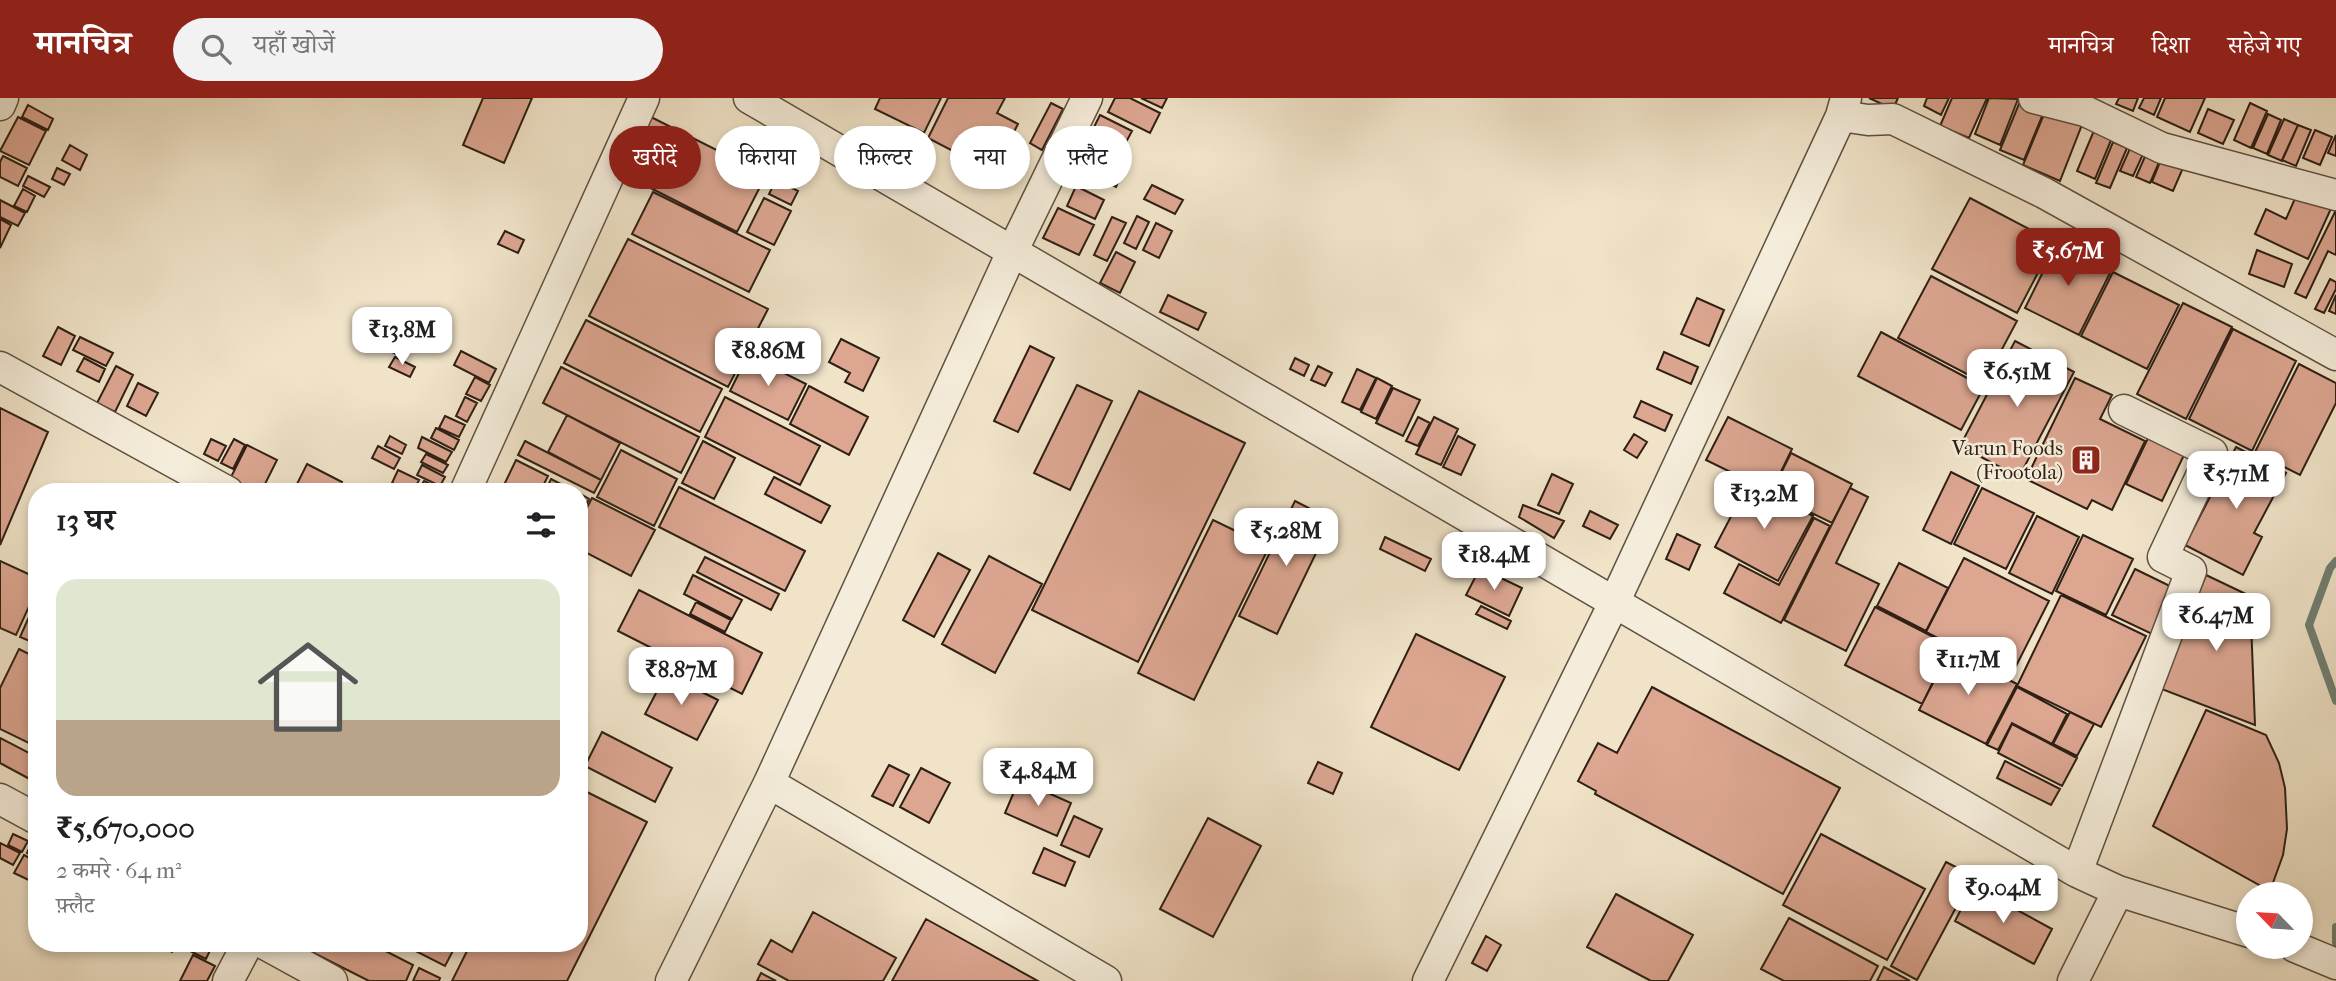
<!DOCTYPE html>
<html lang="hi">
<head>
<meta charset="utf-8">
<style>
  :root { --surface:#fff; --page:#f2f2f2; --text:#202124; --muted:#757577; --line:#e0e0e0; --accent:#8f2418 }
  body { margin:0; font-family:"IM FELL French Canon","Noto Serif Devanagari",serif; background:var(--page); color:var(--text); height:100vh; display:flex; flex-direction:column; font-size:26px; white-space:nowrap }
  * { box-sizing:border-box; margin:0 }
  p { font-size:23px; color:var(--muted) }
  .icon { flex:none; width:38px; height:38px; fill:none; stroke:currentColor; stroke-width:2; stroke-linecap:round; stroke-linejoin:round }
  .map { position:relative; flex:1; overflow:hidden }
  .details { position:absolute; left:28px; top:385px; width:560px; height:469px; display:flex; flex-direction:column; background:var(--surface); border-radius:28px; box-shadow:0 4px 10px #0003 }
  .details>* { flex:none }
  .hud { position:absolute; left:609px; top:28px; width:665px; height:63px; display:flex; gap:14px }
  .needle { width:46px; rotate:295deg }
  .tools { position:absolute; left:2236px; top:784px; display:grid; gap:14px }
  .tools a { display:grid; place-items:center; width:77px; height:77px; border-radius:50%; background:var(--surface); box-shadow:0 4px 10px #0003; font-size:35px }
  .price { position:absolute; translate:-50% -60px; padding:0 16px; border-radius:14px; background:#fff; color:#222; font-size:23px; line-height:46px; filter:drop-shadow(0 2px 4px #0008) }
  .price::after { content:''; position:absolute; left:50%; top:42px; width:21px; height:16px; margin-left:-10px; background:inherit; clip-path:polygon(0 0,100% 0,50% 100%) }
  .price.active { background:var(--accent); color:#fff }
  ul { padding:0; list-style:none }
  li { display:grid; align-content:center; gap:14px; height:371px; padding:0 28px }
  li+li { border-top:2px solid var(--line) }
  li span { display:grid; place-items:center; height:217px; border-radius:21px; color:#555 }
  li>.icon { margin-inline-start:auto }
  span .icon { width:126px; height:126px; fill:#fffc; stroke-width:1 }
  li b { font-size:30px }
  h2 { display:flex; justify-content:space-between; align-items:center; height:84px; padding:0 28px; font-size:30px }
  .chip { padding:0 24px; border-radius:32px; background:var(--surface); box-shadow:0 4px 10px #0003; font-size:24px; line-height:63px }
  .chip.active { background:var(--accent); color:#fff }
  header { display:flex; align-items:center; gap:42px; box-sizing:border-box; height:98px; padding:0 35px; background:var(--accent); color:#fff }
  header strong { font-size:33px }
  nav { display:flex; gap:38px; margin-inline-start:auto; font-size:24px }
  .search { width:490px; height:63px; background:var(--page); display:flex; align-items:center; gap:18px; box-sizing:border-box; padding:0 24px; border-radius:38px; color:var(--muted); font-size:26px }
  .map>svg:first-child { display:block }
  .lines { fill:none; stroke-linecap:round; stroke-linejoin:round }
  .stream { stroke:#6f7f72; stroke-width:8 }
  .building { fill:#dca691; stroke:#2e2014; stroke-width:2 }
  .minor-casing { stroke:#5e5141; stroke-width:33 }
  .minor { stroke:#f5eddb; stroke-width:30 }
  .labels { text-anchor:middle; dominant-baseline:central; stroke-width:5; stroke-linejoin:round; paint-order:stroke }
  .poi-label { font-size:21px; fill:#2e2014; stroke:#f5eddb; text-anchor:end }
</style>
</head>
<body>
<header>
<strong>मानचित्र</strong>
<div class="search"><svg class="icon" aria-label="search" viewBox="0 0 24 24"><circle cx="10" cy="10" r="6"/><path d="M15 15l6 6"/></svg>यहाँ खोजें</div>
<nav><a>मानचित्र</a><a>दिशा</a><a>सहेजे गए</a></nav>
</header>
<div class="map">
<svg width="2336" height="883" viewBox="0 0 2336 883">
  <rect width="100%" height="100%" fill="#f0e3c8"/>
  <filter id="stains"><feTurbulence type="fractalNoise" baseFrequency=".00286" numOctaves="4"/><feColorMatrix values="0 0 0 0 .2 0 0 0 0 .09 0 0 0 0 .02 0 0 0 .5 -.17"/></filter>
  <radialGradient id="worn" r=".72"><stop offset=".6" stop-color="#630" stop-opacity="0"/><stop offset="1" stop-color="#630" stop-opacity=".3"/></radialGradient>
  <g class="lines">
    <!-- stream -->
    <path class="stream" d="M 2336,463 L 2330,470 L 2309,527 L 2336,603
      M 2336,829 L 2336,845"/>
  </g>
  <!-- building -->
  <path class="building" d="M 483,0 L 532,0 L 504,65 L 463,47 Z
    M 880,0 L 941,0 L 924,35 L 875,11 Z
    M 948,0 L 1005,0 L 997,15 L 1018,26 L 993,74 L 928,40 Z
    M 1115,0 L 1130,0 L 1160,15 L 1150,35 L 1108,14 Z
    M 1141,0 L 1167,0 L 1162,10 Z
    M 1869,0 L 1898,0 L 1893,11 Z
    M 1927,0 L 1949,0 L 1941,17 L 1924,8 Z
    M 1952,0 L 1987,0 L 1969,40 L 1940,28 Z
    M 1989,0 L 2018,1 L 2000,47 L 1975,36 Z
    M 2119,0 L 2138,0 L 2133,13 L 2116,6 Z
    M 2144,0 L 2161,0 L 2154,17 L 2139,10 Z
    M 2165,0 L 2205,0 L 2190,34 L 2157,19 Z
    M 2021,1 L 2045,11 L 2024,62 L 2000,52 Z
    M 2049,4 L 2085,19 L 2060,83 L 2023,67 Z
    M 1051,5 L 1063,11 L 1042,52 L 1030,45 Z
    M 2250,5 L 2267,13 L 2251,50 L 2234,42 Z
    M 28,7 L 53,21 L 48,32 L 22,19 Z
    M 2208,11 L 2234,22 L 2223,46 L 2198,35 Z
    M 2268,16 L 2281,22 L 2267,56 L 2253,50 Z
    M 647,17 L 766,77 L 737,134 L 619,74 Z
    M 1100,17 L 1132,33 L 1124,48 L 1092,33 Z
    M 18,19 L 46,33 L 29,67 L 0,53 Z
    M 2284,21 L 2298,27 L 2282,63 L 2268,57 Z
    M 2098,23 L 2116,30 L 2095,81 L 2077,73 Z
    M 2298,27 L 2311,32 L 2296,68 L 2282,62 Z
    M 2315,32 L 2332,39 L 2320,67 L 2303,60 Z
    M 2336,37 L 2336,58 L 2328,55 Z
    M 2113,44 L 2127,50 L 2110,90 L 2096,85 Z
    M 70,47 L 87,57 L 80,72 L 62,62 Z
    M 2150,47 L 2164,53 L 2150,85 L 2136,79 Z
    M 2131,48 L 2144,54 L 2133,78 L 2120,73 Z
    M 2164,54 L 2186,63 L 2173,93 L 2152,84 Z
    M 3,58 L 27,70 L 18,88 L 0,79 L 0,64 Z
    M 1098,63 L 1122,75 L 1116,89 L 1091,77 Z
    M 1064,64 L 1089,76 L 1083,90 L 1058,78 Z
    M 57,70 L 70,76 L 64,87 L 52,81 Z
    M 28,78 L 50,89 L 44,99 L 23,88 Z
    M 776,82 L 798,93 L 791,107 L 769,96 Z
    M 1152,87 L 1183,102 L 1175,116 L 1144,101 Z
    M 1076,88 L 1104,102 L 1095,121 L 1067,108 Z
    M 2300,89 L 2334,104 L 2308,161 L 2255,136 L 2266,111 L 2286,121 Z
    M 23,91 L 35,98 L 27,114 L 14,108 Z
    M 653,94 L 770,152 L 749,194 L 632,136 Z
    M 764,100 L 791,113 L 774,147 L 747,134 Z
    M 1970,100 L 2054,144 L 2017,215 L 1932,171 Z
    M 0,102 L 25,115 L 18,128 L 0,119 Z
    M 1058,110 L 1094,127 L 1079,157 L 1043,140 Z
    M 2336,112 L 2336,157 L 2328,153 L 2306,200 L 2295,195 Z
    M 1137,118 L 1149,124 L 1136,151 L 1124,145 Z
    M 1112,119 L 1126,125 L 1107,163 L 1094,157 Z
    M 0,121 L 11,127 L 0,150 Z
    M 1156,125 L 1172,133 L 1159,160 L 1143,152 Z
    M 505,133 L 524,142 L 518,155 L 498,146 Z
    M 628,141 L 768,211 L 728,289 L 589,218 Z
    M 2058,144 L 2112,171 L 2079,237 L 2025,210 Z
    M 2257,152 L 2292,166 L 2284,189 L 2249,176 Z
    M 1116,154 L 1135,164 L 1120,195 L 1100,185 Z
    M 2113,174 L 2179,207 L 2147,271 L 2081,238 Z
    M 1931,178 L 2017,223 L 1984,285 L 1898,240 Z
    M 2330,181 L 2336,184 L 2336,191 L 2324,215 L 2315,211 Z
    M 1168,197 L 1206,215 L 1198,232 L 1160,214 Z
    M 2336,197 L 2336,216 L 2329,213 Z
    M 1697,200 L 1724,212 L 1709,248 L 1681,236 Z
    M 2183,205 L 2232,229 L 2186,321 L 2137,296 Z
    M 586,222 L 722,291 L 700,334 L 564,265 Z
    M 58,229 L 75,238 L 61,267 L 43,258 Z
    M 389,231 L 405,239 L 396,256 L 380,248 Z
    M 2233,231 L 2296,263 L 2252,353 L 2189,321 Z
    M 1881,234 L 1984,289 L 1961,332 L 1858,278 Z
    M 80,239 L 113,255 L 106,268 L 73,252 Z
    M 841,241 L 879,260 L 863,293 L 845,284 L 850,275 L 829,264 Z
    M 2015,243 L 2074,274 L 2019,379 L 1960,348 Z
    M 1030,248 L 1054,260 L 1018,334 L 994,323 Z
    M 461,253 L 496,271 L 489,285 L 454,267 Z
    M 1664,254 L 1698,269 L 1691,286 L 1657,271 Z
    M 748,257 L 806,286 L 788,322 L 730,293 Z
    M 395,259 L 415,269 L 410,279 L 389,269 Z
    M 84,260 L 105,271 L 99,284 L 77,273 Z
    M 1295,260 L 1309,267 L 1304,278 L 1290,271 Z
    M 2299,266 L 2336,285 L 2336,305 L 2300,377 L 2255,354 Z
    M 116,268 L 133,277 L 115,314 L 97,305 Z
    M 1318,268 L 1332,275 L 1325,288 L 1311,282 Z
    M 561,269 L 699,339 L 681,375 L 543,305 Z
    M 1357,271 L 1376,280 L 1360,312 L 1342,304 Z
    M 475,279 L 490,287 L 481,303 L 466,296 Z
    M 1377,280 L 1392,288 L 1376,321 L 1361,314 Z
    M 2075,280 L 2112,297 L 2100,321 L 2145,343 L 2112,412 L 2092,402 L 2087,411 L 2026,381 Z
    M 138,285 L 158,295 L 146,318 L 127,308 Z
    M 1077,287 L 1112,303 L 1070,392 L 1034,375 Z
    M 809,288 L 868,319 L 849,357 L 790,326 Z
    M 1393,290 L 1420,302 L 1403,338 L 1376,325 Z
    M 1139,293 L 1245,345 L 1138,564 L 1032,512 Z
    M 465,299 L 477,305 L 467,324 L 456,318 Z
    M 725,299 L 820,348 L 800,387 L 705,339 Z
    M 1641,303 L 1672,317 L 1665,333 L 1634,319 Z
    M 0,310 L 48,334 L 0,447 Z
    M 567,317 L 620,345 L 601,382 L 548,354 Z
    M 445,318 L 465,327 L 459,339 L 439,330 Z
    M 1418,319 L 1430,325 L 1418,348 L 1406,343 Z
    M 1434,319 L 1458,331 L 1441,367 L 1416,356 Z
    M 1728,319 L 1792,351 L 1771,394 L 1706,362 Z
    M 436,330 L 459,342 L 454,352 L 431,340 Z
    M 1634,336 L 1647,344 L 1637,360 L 1624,352 Z
    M 390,338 L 406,347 L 402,356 L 385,348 Z
    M 1458,338 L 1475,347 L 1461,377 L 1443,369 Z
    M 2149,338 L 2185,355 L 2162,403 L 2126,386 Z
    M 422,339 L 452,354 L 446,364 L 418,350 Z
    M 211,341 L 226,348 L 218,363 L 204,356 Z
    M 234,341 L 245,347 L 233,371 L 221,365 Z
    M 525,343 L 601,382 L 594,395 L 518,357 Z
    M 703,343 L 735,360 L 714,401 L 682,385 Z
    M 247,347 L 277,362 L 261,394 L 251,394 L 229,383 Z
    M 378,348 L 400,360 L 394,371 L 372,360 Z
    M 2236,349 L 2286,375 L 2254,435 L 2262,439 L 2243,477 L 2185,447 Z
    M 621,352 L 677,381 L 654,428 L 597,399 Z
    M 1791,355 L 1852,386 L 1832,425 L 1771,395 Z
    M 426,356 L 448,367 L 443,375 L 421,364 Z
    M 516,362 L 548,378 L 540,394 L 513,394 L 503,389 Z
    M 307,366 L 342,384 L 337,394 L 293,394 Z
    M 422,367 L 445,379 L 440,388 L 417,377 Z
    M 398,372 L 419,382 L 413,394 L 392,385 Z
    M 1951,374 L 1979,388 L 1951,446 L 1923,432 Z
    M 1552,376 L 1573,386 L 1559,416 L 1538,407 Z
    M 774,379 L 830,408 L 821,425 L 765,396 Z
    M 551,381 L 576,394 L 545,394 Z
    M 424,383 L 440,391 L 439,394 L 424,394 L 419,391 Z
    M 1749,384 L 1813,418 L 1778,483 L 1715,449 Z
    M 679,389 L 805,453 L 785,493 L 659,429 Z
    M 1850,390 L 1868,399 L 1836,465 L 1879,486 L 1846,553 L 1784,522 Z
    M 1982,390 L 2034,415 L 2006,471 L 1954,446 Z
    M 579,395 L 589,401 L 579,421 Z
    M 592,400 L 655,432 L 631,478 L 579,451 L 579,425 Z
    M 1295,403 L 1332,422 L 1277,536 L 1239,518 Z
    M 1523,407 L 1564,423 L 1554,440 L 1519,419 Z
    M 1590,413 L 1618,427 L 1610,441 L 1583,428 Z
    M 2037,418 L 2079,439 L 2052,496 L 2009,475 Z
    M 1814,420 L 1830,428 L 1781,525 L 1724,495 L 1739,466 L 1779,487 Z
    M 1213,422 L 1269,449 L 1194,602 L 1138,575 Z
    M 1677,436 L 1700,447 L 1689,472 L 1666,461 Z
    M 2083,437 L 2133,461 L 2106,517 L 2056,493 Z
    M 1385,439 L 1431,461 L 1425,473 L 1380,451 Z
    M 938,455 L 970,472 L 934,539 L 903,522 Z
    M 989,458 L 1042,486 L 995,575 L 942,546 Z
    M 705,459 L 779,496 L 771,512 L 697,474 Z
    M 1964,460 L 2049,503 L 2011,578 L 1926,534 Z
    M 0,463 L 37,480 L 37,491 L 16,537 L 0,530 Z
    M 1899,465 L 1948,490 L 1926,533 L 1877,508 Z
    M 1480,470 L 1522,490 L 1509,518 L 1466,497 Z
    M 2135,471 L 2174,490 L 2152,536 L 2112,517 Z
    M 693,477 L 742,502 L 732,521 L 684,496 Z
    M 2206,477 L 2250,498 L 2255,627 L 2159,590 Z
    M 639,492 L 762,555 L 742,596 L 618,533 Z
    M 2061,497 L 2146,538 L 2101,629 L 2017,588 Z
    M 37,501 L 37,546 L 20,539 Z
    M 696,504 L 731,522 L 725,534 L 690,516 Z
    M 1481,508 L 1511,523 L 1507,531 L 1476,516 Z
    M 1875,509 L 1951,548 L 1922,606 L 1845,567 Z
    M 1416,536 L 1505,579 L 1459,672 L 1371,629 Z
    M 19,551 L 37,560 L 37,649 L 0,631 L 0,590 Z
    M 1950,552 L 2017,586 L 1986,646 L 1919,612 Z
    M 666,576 L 718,602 L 697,642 L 645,616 Z
    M 1652,589 L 1840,690 L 1783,796 L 1595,696 L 1596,693 L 1578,683 L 1598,645 L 1617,655 Z
    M 2017,589 L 2067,616 L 2052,646 L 2012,625 L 1998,652 L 1987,647 Z
    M 2206,612 L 2266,637 L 2279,665 L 2285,690 L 2287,731 L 2283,757 L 2270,793 L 2153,728 Z
    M 2070,614 L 2094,626 L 2077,658 L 2053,646 Z
    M 2012,626 L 2077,660 L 2062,688 L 1998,655 Z
    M 602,634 L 672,670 L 655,704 L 585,668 Z
    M 0,640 L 37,659 L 37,685 L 0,665 Z
    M 2005,663 L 2060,691 L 2051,707 L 1997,680 Z
    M 1318,664 L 1342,675 L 1333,696 L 1308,685 Z
    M 889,667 L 909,677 L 893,708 L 872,698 Z
    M 921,670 L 950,685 L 929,725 L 900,709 Z
    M 1019,682 L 1071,705 L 1057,738 L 1005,715 Z
    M 579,690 L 647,724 L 567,883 L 452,883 L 471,845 L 579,845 Z
    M 1074,718 L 1102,731 L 1089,759 L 1061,747 Z
    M 1208,720 L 1261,748 L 1213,839 L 1160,811 Z
    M 13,736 L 28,743 L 22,754 L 8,747 Z
    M 1821,736 L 1925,791 L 1887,862 L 1783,807 Z
    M 32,744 L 37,747 L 37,760 L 27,755 Z
    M 0,745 L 20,755 L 13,767 L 0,760 Z
    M 1044,750 L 1075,764 L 1065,788 L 1033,775 Z
    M 24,757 L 37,764 L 37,786 L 14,775 Z
    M 1946,764 L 1973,778 L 1917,882 L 1891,868 Z
    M 1973,788 L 2052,831 L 2034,866 L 1955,823 Z
    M 1616,796 L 1693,837 L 1668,883 L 1651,883 L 1587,849 Z
    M 813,814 L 896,860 L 883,883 L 789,883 L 758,866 L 771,842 L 792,854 Z
    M 1789,820 L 1878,868 L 1870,883 L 1784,883 L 1761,871 Z
    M 926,821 L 1038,883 L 892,883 Z
    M 1486,838 L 1501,847 L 1487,873 L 1472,865 Z
    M 154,845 L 176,845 L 172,854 Z
    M 184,845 L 211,845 L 213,846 L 206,861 L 182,849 Z
    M 294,845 L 370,845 L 413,867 L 406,883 L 369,883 Z
    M 400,845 L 457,845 L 445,868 Z
    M 193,857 L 215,868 L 207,883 L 180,883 Z
    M 1884,869 L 1910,883 L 1877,883 Z
    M 419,870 L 440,880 L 439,883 L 413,883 Z
    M 761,875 L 776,883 L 757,883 Z"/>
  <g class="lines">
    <!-- minor casing -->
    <g class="minor-casing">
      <path id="minor" d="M 749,0 L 2077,774 L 2118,793 L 2249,834
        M 2034,0 L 2085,13 L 2162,50 L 2336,97
        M 0,7 L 3,0
        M 1841,18 L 1868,22 L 1893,21 L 2044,95 L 2336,257
        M 0,269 L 228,394
        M 465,394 L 644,0
        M 769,685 L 1106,883
        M 0,701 L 37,721
        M 2077,774 L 2191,473 L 2163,459 L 2212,355 L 2124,312
        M 263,845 L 332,883
        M 2295,849 L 2336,866
        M 228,883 L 248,845
        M 671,883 L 769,685 L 1012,154 L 1087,0
        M 1428,883 L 1614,505 L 1841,18 L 1846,0
        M 2073,883 L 2118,793"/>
    </g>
    <!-- minor -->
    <use href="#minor" class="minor"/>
  </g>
  <!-- icons -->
  <defs>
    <g id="building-square" transform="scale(1.575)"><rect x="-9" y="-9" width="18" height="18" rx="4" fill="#8f2418" stroke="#f5eddb"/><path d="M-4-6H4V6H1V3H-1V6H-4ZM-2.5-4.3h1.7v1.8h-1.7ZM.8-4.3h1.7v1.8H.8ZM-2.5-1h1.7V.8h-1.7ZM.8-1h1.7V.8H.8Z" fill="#fff"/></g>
  </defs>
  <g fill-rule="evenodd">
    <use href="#building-square" x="2086" y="362"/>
  </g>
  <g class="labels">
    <!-- poi labels -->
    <g class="poi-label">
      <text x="2063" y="350">Varun Foods<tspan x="2063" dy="24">(Frootola)</tspan></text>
    </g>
  </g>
  <rect width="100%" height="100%" filter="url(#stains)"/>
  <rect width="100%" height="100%" fill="url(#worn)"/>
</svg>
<div class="tools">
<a><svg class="needle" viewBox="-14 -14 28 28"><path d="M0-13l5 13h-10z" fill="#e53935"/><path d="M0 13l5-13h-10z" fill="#757577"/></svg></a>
</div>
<b class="price active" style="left:2068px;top:190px">₹5.67M</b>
<b class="price" style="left:402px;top:269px">₹13.8M</b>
<b class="price" style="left:768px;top:290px">₹8.86M</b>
<b class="price" style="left:2017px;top:311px">₹6.51M</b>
<b class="price" style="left:2236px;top:413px">₹5.71M</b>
<b class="price" style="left:1764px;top:433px">₹13.2M</b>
<b class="price" style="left:1286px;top:470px">₹5.28M</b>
<b class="price" style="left:1494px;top:494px">₹18.4M</b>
<b class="price" style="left:2216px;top:555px">₹6.47M</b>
<b class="price" style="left:1968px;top:599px">₹11.7M</b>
<b class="price" style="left:681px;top:609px">₹8.87M</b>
<b class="price" style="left:1038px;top:710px">₹4.84M</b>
<b class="price" style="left:2003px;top:827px">₹9.04M</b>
<div class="hud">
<a class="chip active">खरीदें</a>
<a class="chip">किराया</a>
<a class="chip">फ़िल्टर</a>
<a class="chip">नया</a>
<a class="chip">फ़्लैट</a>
</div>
<section class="details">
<h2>13 घर<svg class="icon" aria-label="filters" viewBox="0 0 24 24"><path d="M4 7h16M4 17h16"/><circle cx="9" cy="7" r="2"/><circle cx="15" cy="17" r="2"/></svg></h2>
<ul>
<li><span style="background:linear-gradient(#dfe7d0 65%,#b9a48a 0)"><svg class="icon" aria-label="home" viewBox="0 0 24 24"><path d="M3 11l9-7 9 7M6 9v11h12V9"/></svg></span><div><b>₹5,670,000</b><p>2 कमरे · 64 m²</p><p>फ़्लैट</p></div></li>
</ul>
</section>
</div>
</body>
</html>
